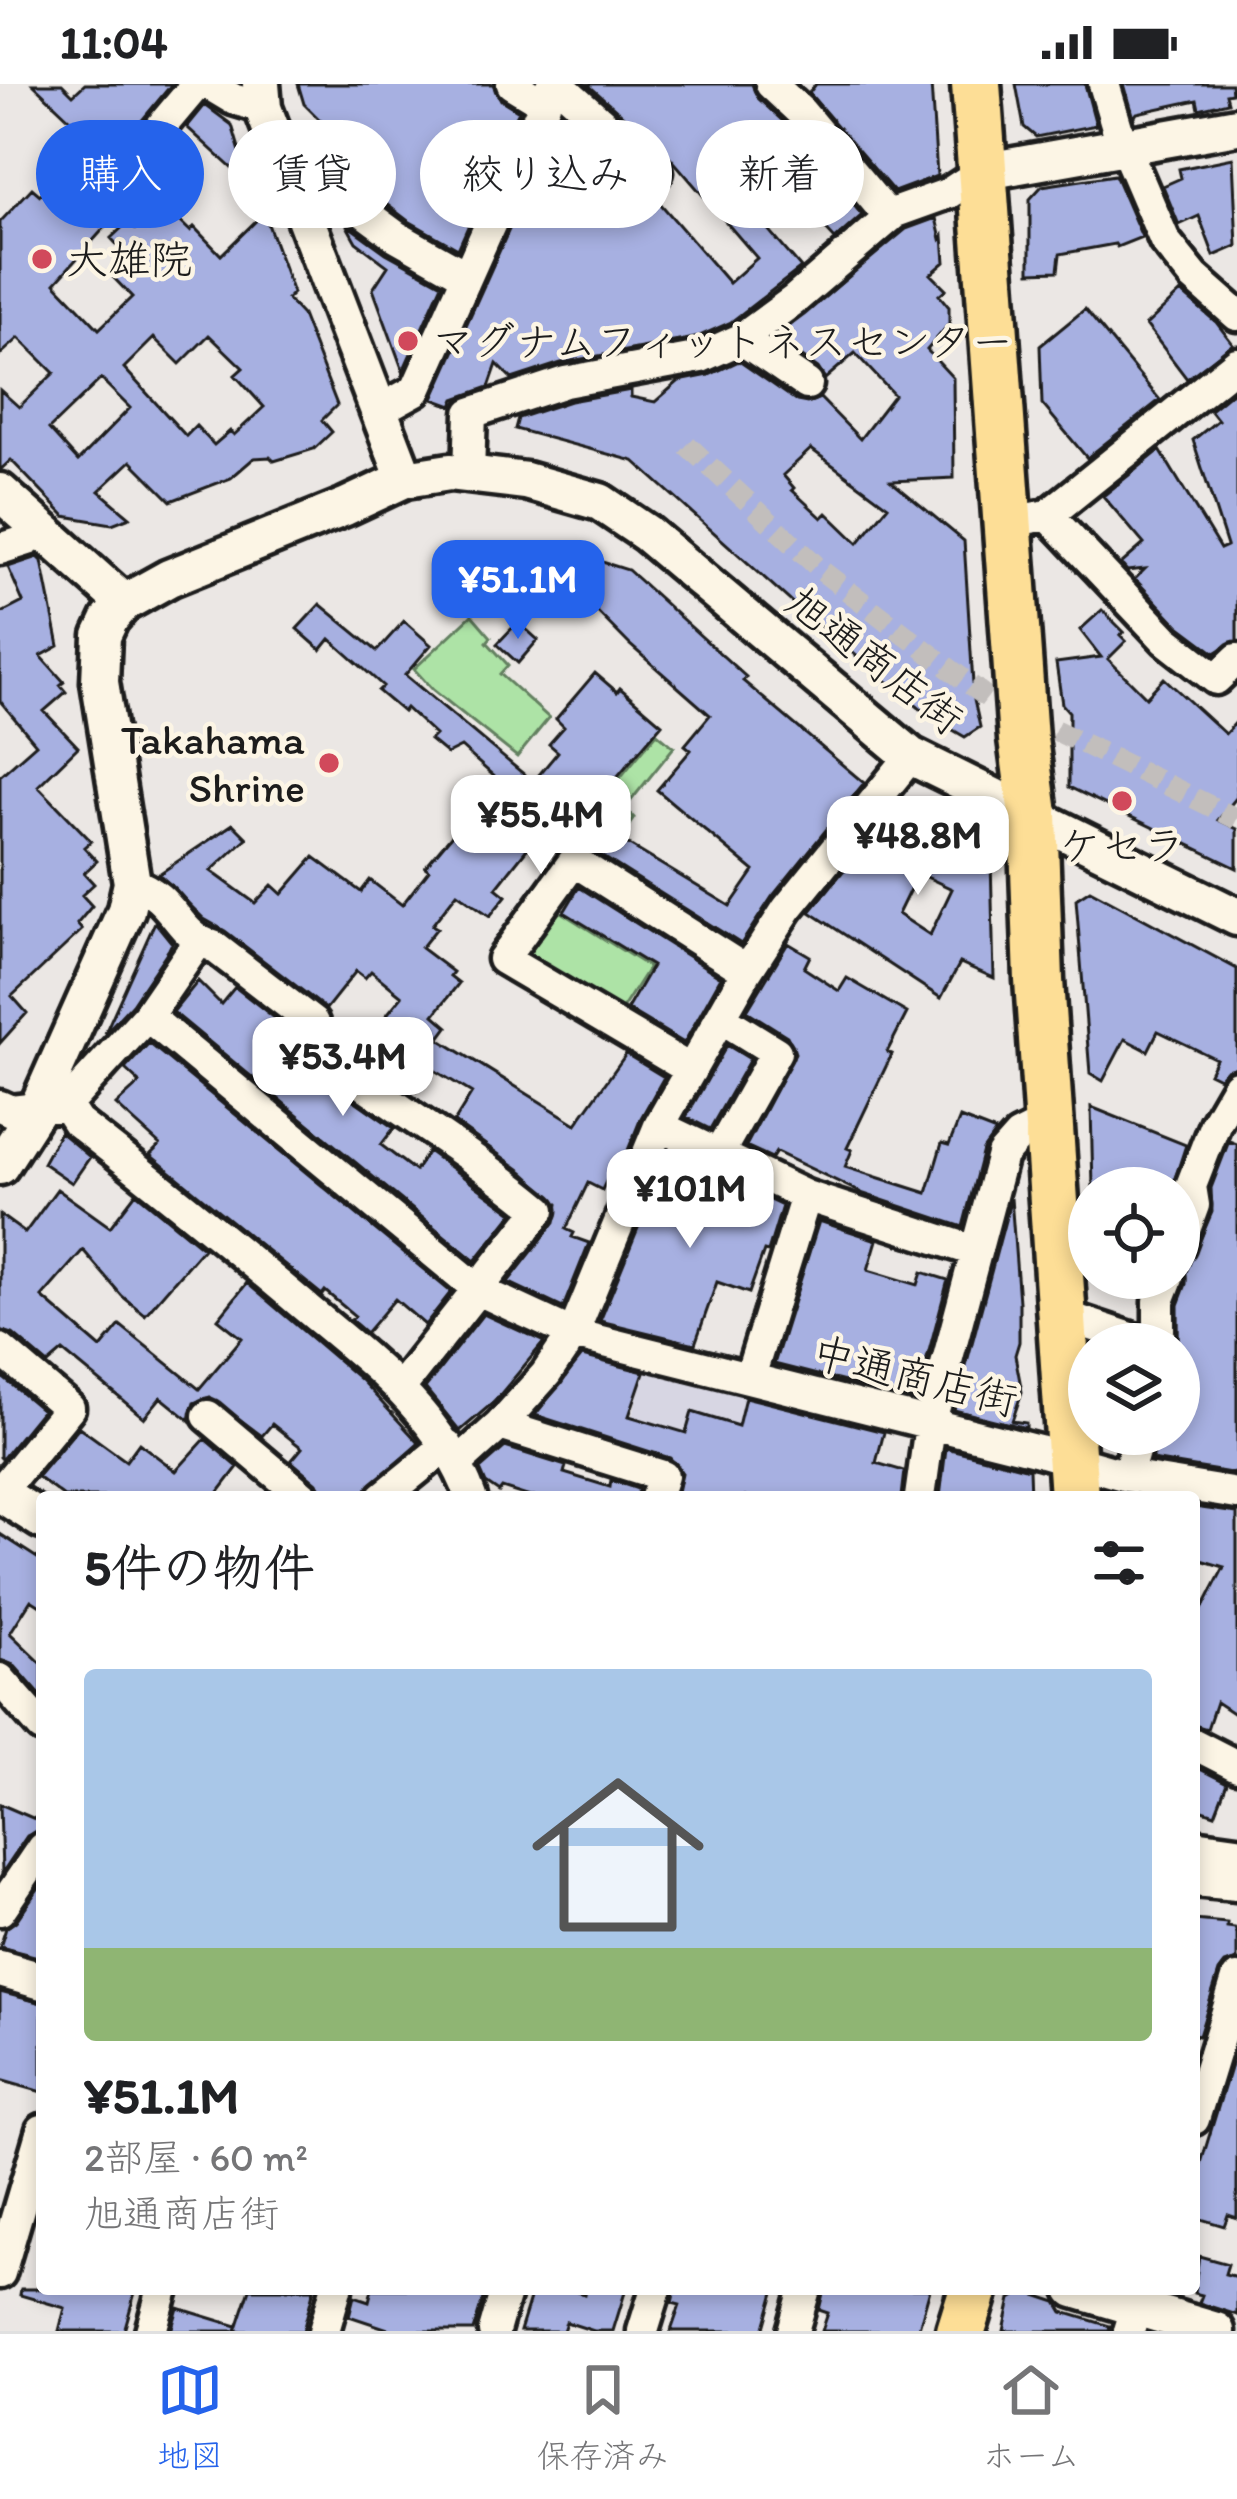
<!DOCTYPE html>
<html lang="ja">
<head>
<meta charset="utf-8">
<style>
  :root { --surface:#fff; --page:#f2f2f2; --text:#202124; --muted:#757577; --line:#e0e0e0; --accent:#2563eb }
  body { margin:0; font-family:Itim,"Klee One",sans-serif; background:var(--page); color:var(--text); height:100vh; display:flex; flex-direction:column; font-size:45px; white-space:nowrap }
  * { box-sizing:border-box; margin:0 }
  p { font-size:39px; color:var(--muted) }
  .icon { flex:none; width:66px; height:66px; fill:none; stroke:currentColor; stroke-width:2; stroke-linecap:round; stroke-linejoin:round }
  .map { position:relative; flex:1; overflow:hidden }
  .sheet { position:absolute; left:36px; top:1407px; width:1164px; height:804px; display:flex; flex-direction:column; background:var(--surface); border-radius:12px; box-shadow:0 6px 18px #0003 }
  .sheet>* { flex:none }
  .hud { position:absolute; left:36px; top:36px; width:1167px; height:108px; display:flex; gap:24px }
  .tools { position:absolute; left:1068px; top:1083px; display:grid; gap:24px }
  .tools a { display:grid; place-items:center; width:132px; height:132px; border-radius:50%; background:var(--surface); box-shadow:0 6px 18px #0003; font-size:60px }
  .price { position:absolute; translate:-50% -102px; padding:0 27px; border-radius:24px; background:#fff; color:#222; font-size:39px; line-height:78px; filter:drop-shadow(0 3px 6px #0008) }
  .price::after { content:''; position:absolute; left:50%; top:72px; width:36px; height:27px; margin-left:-18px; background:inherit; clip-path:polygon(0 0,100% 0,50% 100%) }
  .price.active { background:var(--accent); color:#fff }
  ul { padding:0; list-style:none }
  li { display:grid; align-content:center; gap:24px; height:636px; padding:0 48px }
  li span { display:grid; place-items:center; height:372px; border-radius:12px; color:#555 }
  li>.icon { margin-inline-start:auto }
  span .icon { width:216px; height:216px; fill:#fffc; stroke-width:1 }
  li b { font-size:51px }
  h2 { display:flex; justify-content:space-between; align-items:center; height:144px; padding:0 48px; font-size:51px }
  .tag { padding:0 42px; border-radius:54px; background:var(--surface); box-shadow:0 6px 18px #0003; font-size:42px; line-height:108px }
  .tag.active { background:var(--accent); color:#fff }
  .status { display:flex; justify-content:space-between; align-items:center; height:84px; padding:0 60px; background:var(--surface); direction:ltr }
  .status svg { height:33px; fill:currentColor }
  .tabs { display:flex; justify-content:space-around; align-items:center; height:168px; border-top:3px solid var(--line); background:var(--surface); font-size:33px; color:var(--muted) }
  .tabs a { display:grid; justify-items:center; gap:6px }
  .tabs .active { color:var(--accent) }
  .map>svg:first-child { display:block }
  .built { fill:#d7d6e3 }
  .green { fill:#ade3a6; stroke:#648061; stroke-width:3 }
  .building { fill:#a7b0e1; stroke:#1c1c1c; stroke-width:3; fill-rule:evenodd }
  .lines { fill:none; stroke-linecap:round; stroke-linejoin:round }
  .pedestrian-tunnel { stroke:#c2bebc; stroke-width:21; stroke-dasharray:21 10; stroke-linecap:butt }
  .minor-casing { stroke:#1c1c1c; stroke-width:39 }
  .tertiary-casing { stroke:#1c1c1c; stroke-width:45 }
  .primary-casing { stroke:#1c1c1c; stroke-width:57 }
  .minor { stroke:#fcf5e5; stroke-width:30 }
  .tertiary { stroke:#fcf5e5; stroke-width:36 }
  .primary { stroke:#fdde96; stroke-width:48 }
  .poi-dot { fill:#d1495b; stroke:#fcf5e5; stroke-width:4.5 }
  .labels { text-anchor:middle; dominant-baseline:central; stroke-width:9; stroke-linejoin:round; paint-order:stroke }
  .poi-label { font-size:42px; fill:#1c1c1c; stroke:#fcf5e5; text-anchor:start }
  .street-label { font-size:42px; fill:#1c1c1c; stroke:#fcf5e5 }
</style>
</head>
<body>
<div class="status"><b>11:04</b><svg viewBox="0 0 49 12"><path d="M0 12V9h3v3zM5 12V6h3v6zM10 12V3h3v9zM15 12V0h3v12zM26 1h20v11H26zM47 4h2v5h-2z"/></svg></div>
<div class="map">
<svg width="1237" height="2247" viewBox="0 0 1237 2247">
  <rect width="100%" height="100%" fill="#ebe7e4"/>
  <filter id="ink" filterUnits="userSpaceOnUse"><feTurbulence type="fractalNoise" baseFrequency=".00833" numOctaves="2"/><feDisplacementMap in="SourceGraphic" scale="24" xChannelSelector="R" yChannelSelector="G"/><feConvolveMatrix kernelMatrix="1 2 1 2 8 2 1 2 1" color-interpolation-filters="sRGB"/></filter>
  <g filter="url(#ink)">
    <!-- built -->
    <path class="built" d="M 648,1275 L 748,1302 L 735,1349 L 693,1390 L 621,1371 Z"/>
    <!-- green -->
    <path class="green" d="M 472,531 L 491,553 L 487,558 L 508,581 L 500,590 L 549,634 L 517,673 L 433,606 L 414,585 Z
      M 657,649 L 674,663 L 625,724 L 634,734 L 622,752 L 590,730 Z
      M 548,820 L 649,883 L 615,936 L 515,874 Z"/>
    <!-- building -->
    <path class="building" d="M 33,0 L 62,0 L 73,11 L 85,0 L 172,0 L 111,74 Z
      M 298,0 L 493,0 L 501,16 L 519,27 L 499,64 L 502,66 L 458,165 L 407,136 L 323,72 L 313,48 L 322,38 L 304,20 Z
      M 587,0 L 752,0 L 758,14 L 788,42 L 862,131 L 835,155 L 791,108 L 760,136 L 801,184 L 731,238 L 695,254 L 561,279 L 512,295 L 497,280 L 489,303 L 455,315 L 452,322 L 433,315 L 529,101 L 576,42 L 647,104 L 729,199 L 757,174 L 670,73 Z
      M 816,0 L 931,0 L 937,92 L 894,108 L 809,9 Z
      M 1016,0 L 1085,0 L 1096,41 L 1036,53 L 1024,43 Z
      M 1124,0 L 1231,0 L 1232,9 L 1226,10 L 1228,18 L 1199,25 L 1197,16 L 1137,29 L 1134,34 Z
      M 205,21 L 232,41 L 250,101 L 187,43 Z
      M 1233,74 L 1237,162 L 1214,172 L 1199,132 L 1179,141 L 1163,102 L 1181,94 L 1179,85 Z
      M 1115,91 L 1142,153 L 1117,163 L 1115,160 L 1060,170 L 1058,187 L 1030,188 L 1030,115 L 1042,102 Z
      M 56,93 L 107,141 L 55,199 L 99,245 L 132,213 L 113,193 L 131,176 L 111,154 L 128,138 L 135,145 L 160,118 L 190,147 L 194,143 L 221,171 L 264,129 L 293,209 L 287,215 L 302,231 L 337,321 L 322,336 L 332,348 L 314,365 L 274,377 L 270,373 L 254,374 L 231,394 L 171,417 L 131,377 L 99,407 L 130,433 L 112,440 L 65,432 L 11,376 L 0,386 L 0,306 L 19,323 L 54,289 L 19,254 L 0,271 L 0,138 L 32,104 L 40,111 ZM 209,251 L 243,284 L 235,291 L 264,323 L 234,351 L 230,347 L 214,361 L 196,342 L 186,352 L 124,284 L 154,254 L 180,280 ZM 101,295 L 130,324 L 78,377 L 49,345 Z
      M 936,134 L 941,155 L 943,152 L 945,178 L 931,190 L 946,205 L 939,211 L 949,223 L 949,240 L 927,266 L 953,294 L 954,394 L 891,397 L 964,457 L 974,616 L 980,643 L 965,653 L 929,632 L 796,522 L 634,377 L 515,345 L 518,334 L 570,317 L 631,306 L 631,313 L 655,318 L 679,297 L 709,291 L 739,277 L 797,317 L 807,319 L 820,314 L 860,355 L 894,311 L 855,269 L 825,295 L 818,284 L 775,254 L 906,145 ZM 811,365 L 888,422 L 858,459 L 827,429 L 822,434 L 792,406 L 794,404 L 783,391 Z
      M 346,140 L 386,169 L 442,200 L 403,287 L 373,205 L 388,182 L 356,158 Z
      M 1181,208 L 1216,238 L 1233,260 L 1187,295 L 1146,241 Z
      M 1085,225 L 1160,316 L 1087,374 L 1042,320 L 1040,262 Z
      M 1237,304 L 1237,556 L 1215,569 L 1179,542 L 1135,495 L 1145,485 L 1127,487 L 1121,480 L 1144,460 L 1103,412 L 1160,366 L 1220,465 L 1227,462 L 1193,356 L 1218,336 L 1210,326 Z
      M 546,462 L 552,498 L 524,505 L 526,515 L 500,521 L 475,504 L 451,478 Z
      M 580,471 L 628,486 L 746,593 L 743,597 L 864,699 L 772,813 L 741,860 L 584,761 L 574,758 L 563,761 L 542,746 L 496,804 L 506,812 L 490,832 L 457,809 L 432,841 L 437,844 L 421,864 L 453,888 L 450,892 L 459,899 L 434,931 L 448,943 L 439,955 L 576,1040 L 626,970 L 664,993 L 641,1034 L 618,1091 L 611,1087 L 602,1106 L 588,1099 L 566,1145 L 574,1149 L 572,1153 L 589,1159 L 563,1224 L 508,1198 L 555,1138 L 558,1120 L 523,1088 L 454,1038 L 472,1009 L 431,984 L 416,1007 L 355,970 L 402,912 L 371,887 L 365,894 L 356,887 L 326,925 L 225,847 L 204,835 L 159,790 L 233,740 L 247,754 L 211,787 L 255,819 L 272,801 L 282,810 L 314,773 L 361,808 L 370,796 L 402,821 L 429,786 L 425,783 L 498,696 L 461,663 L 447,670 L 430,656 L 435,651 L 406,624 L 403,628 L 378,607 L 383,602 L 330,555 L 321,566 L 297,545 L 320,520 L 377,567 L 404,537 L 431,561 L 405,591 L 533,698 L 558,668 L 549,660 L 564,643 L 556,635 L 595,589 L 617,608 L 620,604 L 662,640 L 583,733 L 730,822 L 754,787 L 657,706 L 691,666 L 685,661 L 710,631 L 630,561 L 559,489 Z
      M 38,473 L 42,477 L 59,562 L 41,572 L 64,598 L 60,601 L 66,608 L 44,627 L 78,663 L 38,702 L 91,757 L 84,763 L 97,777 L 84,789 L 94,800 L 82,811 L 92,822 L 77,840 L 82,846 L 12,912 L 27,929 L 0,959 L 0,692 L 36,660 L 0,617 L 0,530 L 23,518 L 8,483 Z
      M 1102,526 L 1124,548 L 1120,551 L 1126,557 L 1108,575 L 1146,613 L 1164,594 L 1225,650 L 1237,637 L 1237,713 L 1218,736 L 1237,745 L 1237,784 L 1069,703 L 1069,628 L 1062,620 L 1056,579 L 1101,573 L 1080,546 Z
      M 518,538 L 538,556 L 518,579 L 497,560 Z
      M 902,714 L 986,756 L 991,776 L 994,894 L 960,879 L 941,914 L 810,828 ZM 918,789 L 952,805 L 930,851 L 898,830 Z
      M 579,803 L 721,893 L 684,959 L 627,925 L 652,882 L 564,828 Z
      M 1090,806 L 1237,885 L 1237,983 L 1226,986 L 1219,994 L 1209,989 L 1216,975 L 1158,947 L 1148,967 L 1125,955 L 1103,997 L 1090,989 L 1076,815 Z
      M 155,838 L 172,859 L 169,865 L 132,920 L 105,949 Z
      M 788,859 L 810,872 L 804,884 L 839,907 L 847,894 L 907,929 L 887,968 L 892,970 L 847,1064 L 852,1066 L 845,1083 L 927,1109 L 942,1059 L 949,1061 L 960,1034 L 996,1048 L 983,1066 L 963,1143 L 864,1110 L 776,1068 L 772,1074 L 746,1062 L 795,969 L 787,952 L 747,927 Z
      M 198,897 L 221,920 L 235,903 L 285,942 L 281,953 L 288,970 L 394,1044 L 381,1061 L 415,1087 L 428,1067 L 513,1129 L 475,1177 L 173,928 Z
      M 149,959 L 451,1208 L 425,1241 L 395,1215 L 366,1249 L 351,1236 L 355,1232 L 325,1207 L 322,1211 L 150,1071 L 160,1061 L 116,1021 L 140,999 L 125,985 Z
      M 727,961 L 750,975 L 710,1045 L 686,1033 Z
      M 1091,1023 L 1186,1061 L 1172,1104 L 1093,1104 Z
      M 60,1048 L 90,1073 L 72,1099 L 43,1079 Z
      M 1229,1057 L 1237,1060 L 1237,1390 L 1152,1376 L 1158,1350 L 1179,1350 L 1178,1221 L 1186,1200 L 1186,1188 L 1212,1128 L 1211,1104 Z
      M 669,1068 L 782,1122 L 768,1168 L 764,1167 L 749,1209 L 717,1198 L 695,1260 L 600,1237 Z
      M 57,1105 L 110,1143 L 136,1109 L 203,1164 L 145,1231 L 122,1212 L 83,1166 L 42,1213 L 101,1264 L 120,1241 L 199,1305 L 242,1254 L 218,1235 L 247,1199 L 361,1296 L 419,1359 L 358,1413 L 323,1413 L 317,1399 L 291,1377 L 302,1364 L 272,1340 L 262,1352 L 210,1313 L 194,1319 L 189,1336 L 161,1313 L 144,1334 L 63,1267 L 48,1280 L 13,1250 L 0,1246 L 0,1131 L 25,1149 Z
      M 1011,1114 L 1019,1218 L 1019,1258 L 1015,1271 L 1022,1308 L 1012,1337 L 1026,1339 L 1026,1344 L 954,1326 Z
      M 819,1137 L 877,1156 L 868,1186 L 918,1201 L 922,1188 L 948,1196 L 916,1316 L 774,1280 Z
      M 483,1230 L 544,1258 L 494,1318 L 460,1347 L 425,1304 Z
      M 582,1272 L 644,1288 L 629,1332 L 686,1349 L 692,1328 L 738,1342 L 745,1313 L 884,1348 L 876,1379 L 904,1387 L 901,1413 L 677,1413 L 682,1389 L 670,1374 L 535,1331 Z
      M 0,1291 L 42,1326 L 2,1375 L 0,1373 Z
      M 79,1343 L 126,1377 L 139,1359 L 176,1387 L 205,1355 L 238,1383 L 215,1413 L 64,1413 L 37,1393 Z
      M 505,1363 L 566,1382 L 564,1389 L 610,1403 L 611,1396 L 638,1405 L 637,1413 L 530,1413 L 502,1404 L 499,1408 L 486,1399 L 480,1385 Z
      M 946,1364 L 1029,1385 L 1030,1413 L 940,1413 Z
      M 1194,1423 L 1237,1429 L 1237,1632 L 1216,1618 L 1207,1645 L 1194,1641 L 1194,1541 L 1224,1483 L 1194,1474 Z
      M 0,1450 L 42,1477 L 42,1523 L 31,1516 L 10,1549 L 42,1580 L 42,1613 L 14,1581 L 0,1576 Z
      M 1194,1682 L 1227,1699 L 1215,1730 L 1194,1723 Z
      M 0,1720 L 42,1738 L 42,1745 L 27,1752 L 2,1789 Z
      M 42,1799 L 42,1874 L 0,1863 L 6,1844 L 16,1837 Z
      M 1194,1836 L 1227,1839 L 1227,1843 L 1235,1844 L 1237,1850 L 1237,1876 L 1225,1880 L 1219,1888 L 1199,1952 L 1194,1951 Z
      M 0,1908 L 42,1919 L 42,2008 L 0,1996 Z
      M 1237,1961 L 1237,2134 L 1228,2131 L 1224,2142 L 1194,2133 L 1194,2102 Z
      M 1199,2172 L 1228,2180 L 1225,2190 L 1237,2193 L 1237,2231 L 1199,2219 L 1202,2211 L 1194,2209 Z
      M 21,2205 L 136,2205 L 124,2247 L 59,2247 L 65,2224 L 20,2211 Z
      M 250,2205 L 314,2205 L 303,2247 L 236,2247 Z
      M 372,2205 L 486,2205 L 473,2247 L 394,2247 L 349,2232 L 354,2212 L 369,2217 Z
      M 533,2205 L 568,2205 L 585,2210 L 586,2205 L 626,2205 L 613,2247 L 594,2247 L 566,2238 L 563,2247 L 520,2247 Z
      M 675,2205 L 775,2205 L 763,2247 L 671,2247 L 680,2221 L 672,2219 Z
      M 824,2205 L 930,2205 L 918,2247 L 822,2247 L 828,2229 L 819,2226 Z
      M 1024,2207 L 1057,2218 L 1063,2228 L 1110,2242 L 1109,2247 L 1004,2247 L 1011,2215 Z
      M 178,2224 L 237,2242 L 236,2247 L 171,2247 Z"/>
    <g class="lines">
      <!-- pedestrian-tunnel -->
      <path class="pedestrian-tunnel" d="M 687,361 L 822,487 L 989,615
        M 1055,646 L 1237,735"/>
      <!-- minor casing -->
      <g class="minor-casing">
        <path id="minor" d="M 208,0 L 233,15 L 263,24
          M 512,0 L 545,20
          M 558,0 L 657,88
          M 771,0 L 802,29 L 889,133
          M 1104,0 L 1118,47 L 1165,157 L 1194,193 L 1237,231
          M 129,81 L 197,0
          M 285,83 L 320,96 L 396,152 L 465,191
          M 741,255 L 807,300
          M 378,327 L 416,306 L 553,0
          M 469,389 L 471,329 L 565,298 L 701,273 L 741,255 L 794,216 L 896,128 L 949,109 L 981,88
          M 1048,431 L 1237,279
          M 1008,438 L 1048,431 L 1166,556 L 1216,595 L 1237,575
          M 0,465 L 28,456 L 41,446
          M 132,799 C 176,813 176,852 213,862 L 313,939 L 300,955 C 379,1014 464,1063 540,1126 L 400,1304
          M 147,932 L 480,1207 L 573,1250 L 1039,1367 L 1127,1392 L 1237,1410
          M 691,986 L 503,875 L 574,777 L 747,887
          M 66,1021 L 77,1038 C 151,1096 225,1155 298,1217 C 365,1274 440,1327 471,1413
          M 0,1022 L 11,1027 L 66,1021 L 147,932 L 198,858
          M 659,1042 L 806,1112 L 975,1167
          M 718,1071 L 776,968 L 721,934
          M 1179,1162 L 1194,1121 L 1191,1102 L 1215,1040 L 1237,1002
          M 1062,1231 L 1149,1260
          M 1159,1260 L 1159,1217 L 1168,1194
          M 0,1265 L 69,1324 L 0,1408
          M 750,1293 L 806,1112
          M 208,1332 L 304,1413
          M 500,1341 L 663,1392 L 656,1413
          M 458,1379 L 500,1341 L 546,1290 L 573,1250 L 659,1042 L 747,887 L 787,825 L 911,672
          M 1127,1392 L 1139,1350
          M 383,1413 L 447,1361
          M 920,1413 L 930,1341 L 1002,1071 L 1018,1053 L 1048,1038
          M 0,1595 L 42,1643
          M 1194,1660 L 1237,1682
          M 0,1826 L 42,1764
          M 1194,2035 L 1237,1895
          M 0,2189 L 42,2046
          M 151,2247 L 163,2205
          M 324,2247 L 336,2205
          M 494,2247 L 506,2205
          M 643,2247 L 656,2205
          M 793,2247 L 805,2205
          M 1129,2247 L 1142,2205"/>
      </g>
      <!-- tertiary casing -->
      <g class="tertiary-casing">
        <path id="tertiary" d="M 261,0 L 263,24 L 405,395
          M 981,88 L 1237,42
          M 0,408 L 124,519
          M 0,1082 L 38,1023 L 126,826 L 132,799 L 100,598 L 102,552 L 110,535 L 124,519 L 169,494 L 345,423 L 405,395 L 450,388 L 526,397 L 600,418 L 646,449 L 911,672 L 1237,833
          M 0,1409 L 42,1436
          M 1194,1764 L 1237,1770
          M 1194,1794 L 1237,1798
          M 0,1885 L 42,1897
          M 1075,2205 L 1216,2247"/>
      </g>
      <!-- primary casing -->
      <g class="primary-casing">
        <path id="primary" d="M 976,0 L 1023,655 L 1033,730 L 1039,896 L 1074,1413
          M 961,2247 L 974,2205"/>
      </g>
      <!-- minor -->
      <use href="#minor" class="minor"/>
      <!-- tertiary -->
      <use href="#tertiary" class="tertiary"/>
      <!-- primary -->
      <use href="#primary" class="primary"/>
    </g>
  </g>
  <!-- markers -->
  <g class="poi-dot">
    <circle cx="42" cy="175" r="12"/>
    <circle cx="408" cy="257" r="12"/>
    <circle cx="329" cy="679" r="12"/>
    <circle cx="1122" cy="717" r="12"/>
  </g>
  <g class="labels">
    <!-- poi labels -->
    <g class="poi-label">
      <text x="66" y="175">大雄院</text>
      <text x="432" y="257">マグナムフィットネスセンター</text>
      <text x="305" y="655" text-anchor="end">Takahama<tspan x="305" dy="48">Shrine</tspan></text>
      <text x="1122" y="761" text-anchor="middle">ケセラ</text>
    </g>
    <!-- street labels -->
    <g class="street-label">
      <text transform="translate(875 576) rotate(38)">旭通商店街</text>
      <text transform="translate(915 1292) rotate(14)">中通商店街</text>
    </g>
  </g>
</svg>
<div class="tools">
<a><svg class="icon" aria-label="locate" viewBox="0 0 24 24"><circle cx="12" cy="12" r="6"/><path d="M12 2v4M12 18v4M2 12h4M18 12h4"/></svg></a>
<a><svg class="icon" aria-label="layers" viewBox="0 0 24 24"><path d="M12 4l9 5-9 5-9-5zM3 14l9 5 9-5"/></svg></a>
</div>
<b class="price active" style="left:518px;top:558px">¥51.1M</b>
<b class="price" style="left:541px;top:793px">¥55.4M</b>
<b class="price" style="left:918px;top:814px">¥48.8M</b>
<b class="price" style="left:343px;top:1035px">¥53.4M</b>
<b class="price" style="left:690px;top:1167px">¥101M</b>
<div class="hud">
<a class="tag active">購入</a>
<a class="tag">賃貸</a>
<a class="tag">絞り込み</a>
<a class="tag">新着</a>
</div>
<section class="sheet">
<h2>5件の物件<svg class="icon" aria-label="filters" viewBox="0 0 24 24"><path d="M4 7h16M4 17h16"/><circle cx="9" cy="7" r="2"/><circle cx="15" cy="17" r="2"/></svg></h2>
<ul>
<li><span style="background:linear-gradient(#a9c7e8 75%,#8fb573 0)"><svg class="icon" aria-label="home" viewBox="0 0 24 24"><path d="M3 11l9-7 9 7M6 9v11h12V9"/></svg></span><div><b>¥51.1M</b><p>2部屋 · 60 m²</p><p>旭通商店街</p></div></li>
</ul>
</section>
</div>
<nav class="tabs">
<a class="active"><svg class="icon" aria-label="map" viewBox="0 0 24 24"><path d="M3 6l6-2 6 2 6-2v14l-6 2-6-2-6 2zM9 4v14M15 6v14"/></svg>地図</a>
<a><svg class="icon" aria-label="saved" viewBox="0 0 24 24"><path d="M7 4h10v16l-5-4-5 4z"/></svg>保存済み</a>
<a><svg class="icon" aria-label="home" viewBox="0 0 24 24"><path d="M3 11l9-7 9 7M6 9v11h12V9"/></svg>ホーム</a>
</nav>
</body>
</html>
